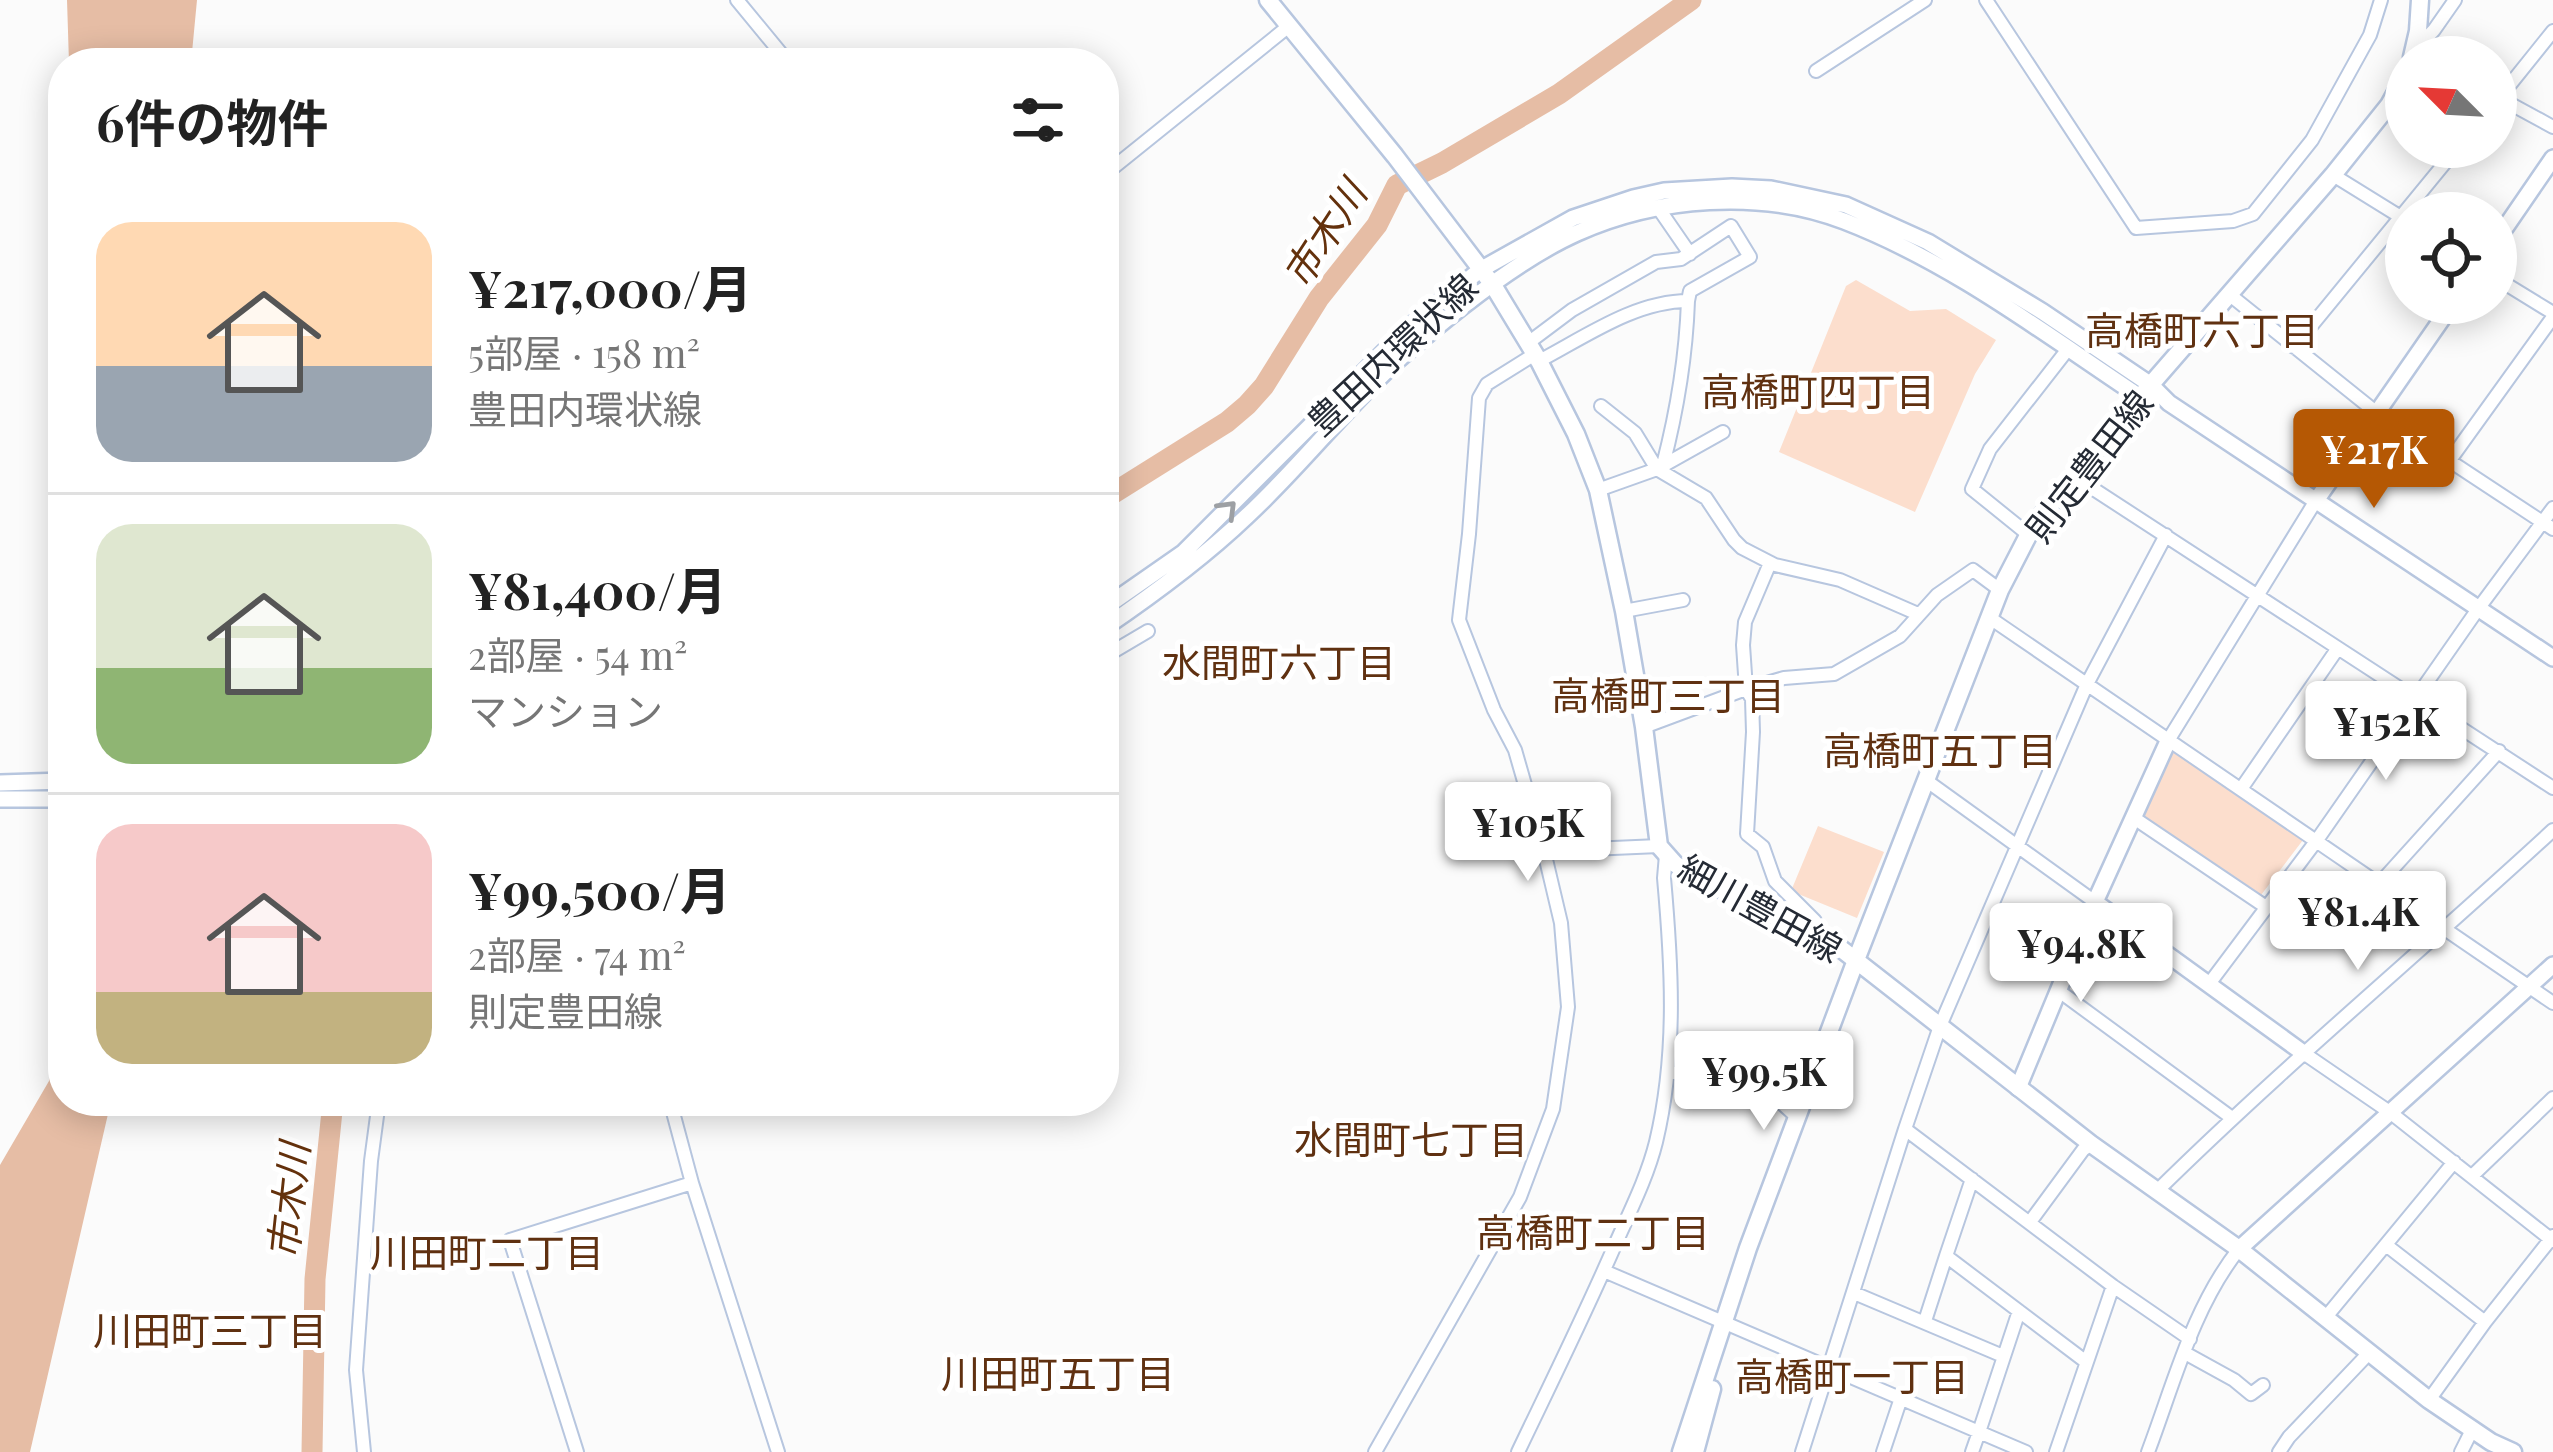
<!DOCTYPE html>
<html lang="ja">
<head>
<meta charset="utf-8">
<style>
  :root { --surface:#fff; --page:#f6f6f6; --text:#222; --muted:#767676; --line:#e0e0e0; --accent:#b55804 }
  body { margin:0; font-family:"Playfair Display","Noto Sans JP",serif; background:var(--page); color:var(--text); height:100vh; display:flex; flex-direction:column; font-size:45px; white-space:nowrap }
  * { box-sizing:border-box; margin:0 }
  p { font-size:39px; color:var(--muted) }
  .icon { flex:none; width:66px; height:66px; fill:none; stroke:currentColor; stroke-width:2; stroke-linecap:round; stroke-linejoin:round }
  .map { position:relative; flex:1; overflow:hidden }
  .sheet { position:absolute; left:48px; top:48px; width:1071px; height:1068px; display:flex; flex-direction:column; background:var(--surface); border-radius:48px; box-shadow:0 6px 30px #0003 }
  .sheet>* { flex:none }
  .needle { width:78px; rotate:294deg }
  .fabs { position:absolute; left:2385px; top:36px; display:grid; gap:24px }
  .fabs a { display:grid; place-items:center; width:132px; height:132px; border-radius:50%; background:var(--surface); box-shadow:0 6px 30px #0003; font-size:60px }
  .price { position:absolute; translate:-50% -102px; padding:0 27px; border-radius:12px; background:#fff; color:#222; font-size:39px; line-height:78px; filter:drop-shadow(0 3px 6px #0008) }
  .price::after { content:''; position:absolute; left:50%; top:72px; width:36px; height:27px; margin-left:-18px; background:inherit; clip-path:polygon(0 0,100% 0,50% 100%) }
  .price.active { background:var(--accent); color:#fff }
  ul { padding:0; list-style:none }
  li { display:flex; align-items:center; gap:36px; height:300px; padding:0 48px }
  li+li { border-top:3px solid var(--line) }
  li span { display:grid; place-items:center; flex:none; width:336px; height:240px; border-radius:36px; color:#555 }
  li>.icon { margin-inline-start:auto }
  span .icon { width:144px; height:144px; fill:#fffc; stroke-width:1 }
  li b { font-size:51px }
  h2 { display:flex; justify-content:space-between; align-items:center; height:144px; padding:0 48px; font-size:51px }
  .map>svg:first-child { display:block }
  .green { fill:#fcdecd }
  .water { fill:#e6bda5 }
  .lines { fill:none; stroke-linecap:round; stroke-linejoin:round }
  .river { stroke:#e6bda5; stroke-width:21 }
  .minor-casing { stroke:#b7c6df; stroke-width:16 }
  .tertiary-casing { stroke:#b7c6df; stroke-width:20 }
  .secondary-casing { stroke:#b7c6df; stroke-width:21 }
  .minor { stroke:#fff; stroke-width:12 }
  .tertiary { stroke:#fff; stroke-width:15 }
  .secondary { stroke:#fff; stroke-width:16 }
  .oneway { stroke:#9da0a4 }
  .labels { text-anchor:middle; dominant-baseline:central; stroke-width:10; stroke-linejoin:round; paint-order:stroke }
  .street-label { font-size:36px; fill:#252b35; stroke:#fff }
  .water-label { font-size:39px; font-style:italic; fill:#64310c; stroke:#fff }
  .neighbourhood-label { font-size:39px; fill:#603111; stroke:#fff }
</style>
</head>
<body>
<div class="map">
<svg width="2553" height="1452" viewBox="0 0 2553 1452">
  <rect width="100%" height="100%" fill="#fbfbfb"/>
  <!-- green -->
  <path class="green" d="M 1856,280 L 1910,311 L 1946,309 L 1996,340 L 1975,374 L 1915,512 L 1779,452 L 1846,286 Z
    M 2174,749 L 2303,840 L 2258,899 L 2144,817 Z
    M 1818,826 L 1884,852 L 1857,918 L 1791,891 Z"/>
  <!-- water -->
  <path class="water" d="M 67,0 L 197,0 L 191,63 L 69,63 Z
    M 63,1015 L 63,1101 L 111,1101 L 30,1452 L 0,1452 L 0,1165 L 49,1081 Z"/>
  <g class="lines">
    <!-- river -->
    <path class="river" d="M 1104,499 L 1227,422 L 1247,405 L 1264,386 L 1319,298 L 1377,225 L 1397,185 L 1442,163 L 1559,94 L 1691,0
      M 312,1452 L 315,1279 L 333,1101"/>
    <!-- minor casing -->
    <g class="minor-casing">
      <path id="minor" d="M 737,0 L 789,63
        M 1986,0 L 2136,228 L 2233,221 L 2253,214 L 2312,140 L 2370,35 L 2381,0
        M 2428,57 L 2415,50 L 2434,30 L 2455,0
        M 1816,71 L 1925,0
        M 2496,96 L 2553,127
        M 2496,102 L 2553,31
        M 1104,175 L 1289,26
        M 2333,175 L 2404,219
        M 1659,209 L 1690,254
        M 2496,278 L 2553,313
        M 2230,295 L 2377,413 L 2553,529
        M 1528,343 L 1572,310 L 1656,262 L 1681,259 L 1731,226 L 1750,257 L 1690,291 L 1688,301 C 1635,301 1585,337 1539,361
        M 2294,347 L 2458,147
        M 1601,406 L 1635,433 L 1657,469 L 1706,498 L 1734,540 L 1742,548 L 1775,565 L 1840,580 L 1918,614
        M 2450,460 L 2553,317
        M 1663,465 C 1677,411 1686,357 1688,301
        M 2075,477 L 2553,788
        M 1598,490 L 1657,469 L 1723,432
        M 2029,535 L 1972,489 L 1990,449 L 2068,349
        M 2166,535 L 2087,684 L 1940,1026 L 1905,1129 L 2113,1286 L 2190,1339
        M 1770,563 L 1745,622 L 1743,645 L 1746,689 L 1752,699 L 1753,732 L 1747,834 L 1763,847 L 1775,881 L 1815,921 L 1817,936
        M 1624,611 L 1683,600
        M 1990,618 L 2553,1003
        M 1104,657 L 1148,631
        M 1644,727 L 1746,689 L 1784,678 L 1834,674 L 1900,636 L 1937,595 L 1973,570 L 2000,590
        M 2169,739 L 2315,502
        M 1927,781 L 2095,902
        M 2241,789 L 2338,648
        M 2134,818 L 2266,907
        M 1544,851 L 1659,846
        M 2379,884 L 2499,751
        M 2209,984 L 2317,840 L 2478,609 L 2553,508
        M 2059,991 L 2232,1118
        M 2302,1052 L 2391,1113 L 2553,1241
        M 1669,1072 L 1760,1084 L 1797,1117
        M 670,1101 L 692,1183 L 778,1452
        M 2472,1176 L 2553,1098
        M 1972,1179 L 1946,1256 L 2085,1361
        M 2157,1191 C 2285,1065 2422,951 2553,830
        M 2030,1222 L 2083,1150 L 2091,1144
        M 2386,1245 L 2485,1322
        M 1604,1271 L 1979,1432 L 1972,1452
        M 1854,1293 L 2003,1356
        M 2019,1311 L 1979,1432 L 2026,1452
        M 2326,1317 L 2454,1162
        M 1925,1321 L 1946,1256
        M 2185,1353 L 2234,1380 L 2251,1394 L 2263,1385
        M 2429,1400 L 2485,1322 L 2553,1236
        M 364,1452 L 356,1370 L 371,1161 L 379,1101
        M 577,1452 L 510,1240 L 692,1183
        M 1375,1452 L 1520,1197 L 1553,1109 L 1568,1007 L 1561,923 L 1544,851 L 1515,750 L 1494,710 L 1459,620 L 1469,534 L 1479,398 L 1487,384 L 1535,354
        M 1518,1452 C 1551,1383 1585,1314 1615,1245 C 1630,1211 1647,1178 1656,1142 C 1677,1054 1672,967 1664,878 L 1666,855
        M 1802,1452 L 1905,1129
        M 1883,1452 L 1901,1398
        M 2056,1452 L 2113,1286
        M 2148,1452 C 2174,1383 2193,1307 2239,1249
        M 2279,1452 L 2289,1437 L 2369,1353
        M 2461,1452 L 2472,1430"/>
    </g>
    <!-- tertiary casing -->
    <g class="tertiary-casing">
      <path id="tertiary" d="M 2496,241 L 2553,158
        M 2315,502 L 2453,303
        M 1104,608 L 1183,553 L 1408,328 L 1480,270 L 1573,218 L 1633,198 L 1664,191 L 1732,187 L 1771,189 L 1846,205 L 1928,242 L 2043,312 L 2151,385 L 2169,403 L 2553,658
        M 1104,628 C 1154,594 1203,558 1247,516 C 1300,467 1345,408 1399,359 C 1447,317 1519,259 1577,233 C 1657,197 1761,189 1844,221 C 1951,262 2045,334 2140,397 L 2149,399
        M 0,783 L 63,781
        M 0,799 L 63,799
        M 2095,902 L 2302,1052
        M 2018,1088 L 2095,902 L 2169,739
        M 2239,1249 L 2553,965"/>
    </g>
    <!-- secondary casing -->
    <g class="secondary-casing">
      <path id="secondary" d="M 1268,0 L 1395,156 L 1493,285 L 1539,361 L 1576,434 L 1598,490 L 1624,611 L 1644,727 L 1659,846 L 1675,864 L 1698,878 L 1840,948 L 2091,1144 L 2239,1249 L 2429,1400 L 2491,1442 L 2513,1452
        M 2412,57 L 2418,31 L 2420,0
        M 1681,1452 L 1748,1248 L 1856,960 L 2000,590 L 2033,526 L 2140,397 L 2333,175 L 2389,105 L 2406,74
        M 1695,1452 L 1712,1389"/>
    </g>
    <!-- minor -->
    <use href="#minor" class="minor"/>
    <!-- tertiary -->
    <use href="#tertiary" class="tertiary"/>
    <!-- secondary -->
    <use href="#secondary" class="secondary"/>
  </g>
  <!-- one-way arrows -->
  <defs><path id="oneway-chevron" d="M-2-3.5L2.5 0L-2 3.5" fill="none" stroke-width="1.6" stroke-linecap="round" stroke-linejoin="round" transform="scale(3)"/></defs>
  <use class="oneway" href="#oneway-chevron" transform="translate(1228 509) rotate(-45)"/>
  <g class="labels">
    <!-- street labels -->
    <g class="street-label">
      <text transform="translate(1391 353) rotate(-43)">豊田内環状線</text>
      <text transform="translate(2088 465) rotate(-52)">則定豊田線</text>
      <text transform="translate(1761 907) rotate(29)">細川豊田線</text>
    </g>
    <!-- water labels -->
    <g class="water-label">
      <text transform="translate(1323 233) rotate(-57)">市木川</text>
      <text transform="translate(287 1201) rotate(-84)">市木川</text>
    </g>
    <!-- neighbourhood labels -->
    <g class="neighbourhood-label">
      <text x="2202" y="329">高橋町六丁目</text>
      <text x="1818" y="390">高橋町四丁目</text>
      <text x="1279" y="661">水間町六丁目</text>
      <text x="1668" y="694">高橋町三丁目</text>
      <text x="1940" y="749">高橋町五丁目</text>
      <text x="1411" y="1138">水間町七丁目</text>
      <text x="1593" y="1231">高橋町二丁目</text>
      <text x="487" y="1251">川田町二丁目</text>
      <text x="210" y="1329">川田町三丁目</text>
      <text x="1058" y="1372">川田町五丁目</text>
      <text x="1852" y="1375">高橋町一丁目</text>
    </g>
  </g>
</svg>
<div class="fabs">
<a><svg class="needle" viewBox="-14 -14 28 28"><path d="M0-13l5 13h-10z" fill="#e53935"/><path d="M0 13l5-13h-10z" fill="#767676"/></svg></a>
<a><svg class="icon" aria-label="locate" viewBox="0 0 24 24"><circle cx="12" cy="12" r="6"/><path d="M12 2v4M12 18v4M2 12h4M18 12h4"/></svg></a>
</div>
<b class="price active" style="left:2374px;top:511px">¥217K</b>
<b class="price" style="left:2386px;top:783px">¥152K</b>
<b class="price" style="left:1528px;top:884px">¥105K</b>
<b class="price" style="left:2358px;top:973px">¥81.4K</b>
<b class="price" style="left:2081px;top:1005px">¥94.8K</b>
<b class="price" style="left:1764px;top:1133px">¥99.5K</b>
<section class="sheet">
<h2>6件の物件<svg class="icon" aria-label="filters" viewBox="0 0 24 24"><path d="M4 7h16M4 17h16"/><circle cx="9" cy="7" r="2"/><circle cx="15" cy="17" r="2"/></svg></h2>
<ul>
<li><span style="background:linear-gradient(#ffd9b3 60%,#9aa5b1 0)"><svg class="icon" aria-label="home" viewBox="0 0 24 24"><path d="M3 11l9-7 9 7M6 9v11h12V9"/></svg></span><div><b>¥217,000/月</b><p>5部屋 · 158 m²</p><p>豊田内環状線</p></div></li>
<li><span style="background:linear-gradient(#dfe7d0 60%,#8fb573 0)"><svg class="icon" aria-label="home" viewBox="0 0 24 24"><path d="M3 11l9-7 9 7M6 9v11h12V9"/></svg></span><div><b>¥81,400/月</b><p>2部屋 · 54 m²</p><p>マンション</p></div></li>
<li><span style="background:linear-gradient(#f6c9c9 70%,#c2b280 0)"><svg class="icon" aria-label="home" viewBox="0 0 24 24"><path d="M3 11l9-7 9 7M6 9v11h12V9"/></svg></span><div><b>¥99,500/月</b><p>2部屋 · 74 m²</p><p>則定豊田線</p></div></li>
</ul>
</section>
</div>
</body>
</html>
